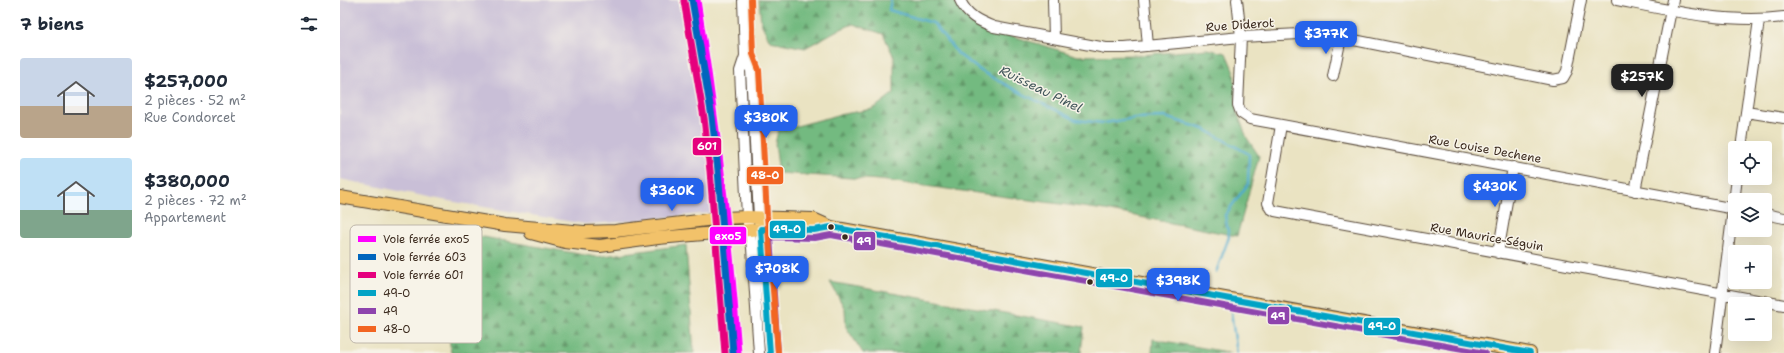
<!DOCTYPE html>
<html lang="fr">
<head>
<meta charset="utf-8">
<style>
  :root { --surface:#fff; --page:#f6f6f7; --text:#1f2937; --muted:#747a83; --accent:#2563eb }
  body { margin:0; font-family:"Shantell Sans",sans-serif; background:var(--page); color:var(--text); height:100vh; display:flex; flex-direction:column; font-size:15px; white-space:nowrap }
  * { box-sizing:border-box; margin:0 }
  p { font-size:13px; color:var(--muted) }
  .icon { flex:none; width:22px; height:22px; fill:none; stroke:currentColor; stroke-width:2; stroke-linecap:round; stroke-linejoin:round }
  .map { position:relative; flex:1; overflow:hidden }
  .sheet { display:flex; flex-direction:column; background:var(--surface); width:340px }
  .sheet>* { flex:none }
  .tools { position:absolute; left:1388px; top:141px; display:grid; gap:8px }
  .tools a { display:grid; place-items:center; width:44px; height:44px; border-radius:4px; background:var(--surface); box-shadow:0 4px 16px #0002; font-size:20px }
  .price { position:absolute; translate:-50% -34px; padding:0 9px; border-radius:8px; background:var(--accent); color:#fff; font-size:13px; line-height:26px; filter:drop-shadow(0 1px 2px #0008) }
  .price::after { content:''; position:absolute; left:50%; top:24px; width:12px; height:9px; margin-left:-6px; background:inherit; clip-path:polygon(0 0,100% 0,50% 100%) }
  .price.active { background:#222; color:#fff }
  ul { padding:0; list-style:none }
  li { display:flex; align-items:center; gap:12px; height:100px; padding:0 20px }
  li span { display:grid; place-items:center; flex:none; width:112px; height:80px; border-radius:4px; color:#555 }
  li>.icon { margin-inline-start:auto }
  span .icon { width:48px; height:48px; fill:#fffc; stroke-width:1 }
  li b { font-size:17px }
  h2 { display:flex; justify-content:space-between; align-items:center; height:48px; padding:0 20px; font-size:17px }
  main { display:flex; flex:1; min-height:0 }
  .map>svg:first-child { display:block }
  .industrial { fill:#c9bfd7 }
  .forest { fill:url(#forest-firs); stroke:#57724f }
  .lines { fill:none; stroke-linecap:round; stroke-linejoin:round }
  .stream { stroke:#4fabcd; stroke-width:2.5 }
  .minor-casing { stroke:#554637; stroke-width:12 }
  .major-casing { stroke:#554637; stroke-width:14 }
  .minor { stroke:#fff; stroke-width:10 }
  .major { stroke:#f2c26a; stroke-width:12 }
  .bus-1-casing { stroke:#f7f3e8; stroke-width:9 }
  .bus-2-casing { stroke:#f7f3e8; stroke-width:9 }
  .bus-3-casing { stroke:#f7f3e8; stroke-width:9 }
  .bus-1 { stroke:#03a3c5; stroke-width:6 }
  .bus-2 { stroke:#8e44ad; stroke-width:6 }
  .bus-3 { stroke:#f26522; stroke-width:6 }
  .rail-1-casing { stroke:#f7f3e8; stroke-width:10 }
  .rail-2-casing { stroke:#f7f3e8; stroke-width:10 }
  .rail-3-casing { stroke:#f7f3e8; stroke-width:10 }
  .rail-1 { stroke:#f0f; stroke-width:7 }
  .rail-2 { stroke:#0065bd; stroke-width:7 }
  .rail-3 { stroke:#e5007d; stroke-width:7 }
  .bus-dot { fill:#3b2a1e; stroke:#f7f3e8; stroke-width:1.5 }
  .labels { text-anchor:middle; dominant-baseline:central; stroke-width:3; stroke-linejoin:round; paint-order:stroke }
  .street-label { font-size:12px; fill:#3b2a1e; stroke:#f7f3e8 }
  .water-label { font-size:13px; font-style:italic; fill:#42575b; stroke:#f7f3e8 }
  .key { fill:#f7f3e8; stroke:#bfb7ab; stroke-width:1 }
  .key-label { font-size:11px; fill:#3b2a1e }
  .line-badge { stroke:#f7f3e8; stroke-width:1.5 }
  .badge-label { font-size:11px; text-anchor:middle; font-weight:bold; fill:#fff }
</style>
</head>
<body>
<main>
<section class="sheet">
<h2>7 biens<svg class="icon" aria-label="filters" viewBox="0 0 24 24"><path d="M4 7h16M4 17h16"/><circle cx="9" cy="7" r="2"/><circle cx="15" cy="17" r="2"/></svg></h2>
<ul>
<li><span style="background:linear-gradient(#c9d6e8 60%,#b9a48a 0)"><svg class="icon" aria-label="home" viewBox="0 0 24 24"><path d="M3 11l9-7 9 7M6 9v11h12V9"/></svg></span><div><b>$257,000</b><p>2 pièces · 52 m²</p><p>Rue Condorcet</p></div></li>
<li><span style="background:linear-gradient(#bfe0f5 65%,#7fa58c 0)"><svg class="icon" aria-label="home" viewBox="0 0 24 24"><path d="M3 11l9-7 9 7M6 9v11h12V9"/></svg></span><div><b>$380,000</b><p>2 pièces · 72 m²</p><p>Appartement</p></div></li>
</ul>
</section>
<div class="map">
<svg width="1444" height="353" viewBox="0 0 1444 353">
  <defs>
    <pattern id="forest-firs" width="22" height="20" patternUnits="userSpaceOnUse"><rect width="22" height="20" fill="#73ba80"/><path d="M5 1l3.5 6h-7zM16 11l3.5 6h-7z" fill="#609768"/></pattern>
  </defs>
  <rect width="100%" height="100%" fill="#f7f3e8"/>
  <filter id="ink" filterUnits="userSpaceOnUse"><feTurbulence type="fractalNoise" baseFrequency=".025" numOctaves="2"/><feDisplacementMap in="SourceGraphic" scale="8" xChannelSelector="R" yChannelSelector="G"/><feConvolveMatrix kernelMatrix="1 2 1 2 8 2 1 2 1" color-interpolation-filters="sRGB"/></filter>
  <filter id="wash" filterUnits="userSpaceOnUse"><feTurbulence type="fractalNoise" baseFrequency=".012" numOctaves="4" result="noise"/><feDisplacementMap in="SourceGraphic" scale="16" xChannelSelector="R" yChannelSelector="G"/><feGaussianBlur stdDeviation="0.9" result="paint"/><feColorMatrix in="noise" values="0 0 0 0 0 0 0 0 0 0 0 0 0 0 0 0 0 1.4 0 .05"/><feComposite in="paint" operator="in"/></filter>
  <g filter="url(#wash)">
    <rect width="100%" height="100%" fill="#eae3c2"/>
    <!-- industrial -->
    <path class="industrial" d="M 0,0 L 353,0 L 363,68 L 380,212 L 279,222 L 245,224 L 103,200 L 0,179 Z"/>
    <!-- forest -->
    <path class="forest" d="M 419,0 L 613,0 L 632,24 L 738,56 L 802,55 L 867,49 L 886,53 L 894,72 L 897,112 L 907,138 L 919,156 L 897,236 L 765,210 L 540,180 L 439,173 L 435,144 L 438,131 L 498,115 L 533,109 L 554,93 L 554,57 L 543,34 L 513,24 L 496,31 L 465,48 L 430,41 L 421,23 Z
      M 98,229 L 256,257 L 346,245 L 354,353 L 111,353 Z
      M 490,282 L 744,327 L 741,353 L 523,353 L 506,327 L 505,309 Z
      M 813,339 L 892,353 L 812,353 Z"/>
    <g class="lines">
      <!-- stream -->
      <path class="stream" d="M 551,0 L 549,10 L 593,23 L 618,54 L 641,71 L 679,92 L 736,120 L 764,123 L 795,118 L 825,117 L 864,129 L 909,154 L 908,184 L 885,215 L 889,237 L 876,272
        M 891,312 L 897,353"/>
    </g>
  </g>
  <g filter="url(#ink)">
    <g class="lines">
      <!-- minor casing -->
      <g class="minor-casing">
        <path id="minor" d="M 403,0 L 405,56 L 400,71 L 407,217 L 412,248 L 419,353
          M 620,0 C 627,16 639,21 654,27 L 766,48 L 785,48 L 901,37 L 979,33 L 1213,80 L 1223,78 L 1227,71 L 1241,0
          M 713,0 L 714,38
          M 804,0 L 808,46
          M 897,0 L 901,37 L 898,105 L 901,113 L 910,119 L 1395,209
          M 1277,0 C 1332,11 1387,24 1444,17
          M 405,56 L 411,70 L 419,217 L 430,353
          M 993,76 L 1001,38
          M 1406,112 L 1444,118
          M 941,125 L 928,203 L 930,208 L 935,211 L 1444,305
          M 1401,148 L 1419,20
          M 1295,191 L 1333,0
          M 1425,214 L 1444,218
          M 1158,253 L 1173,167
          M 1375,353 L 1397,178"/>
      </g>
      <!-- major casing -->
      <g class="major-casing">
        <path id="major" d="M 0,197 L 165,225 L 244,232 L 275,231 L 383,218 L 407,217 L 473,219 L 491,227 L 1190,353
          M 191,233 L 225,242 L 260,246 L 318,238 L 421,229 L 474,230 L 491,227"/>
      </g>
      <!-- minor -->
      <use href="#minor" class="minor"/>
      <!-- major -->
      <use href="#major" class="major"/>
      <!-- bus-1 casing -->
      <g class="bus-1-casing">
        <path id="bus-1" d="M 430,353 L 421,229 L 474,230 L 491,227 L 1190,353"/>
      </g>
      <!-- bus-2 casing -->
      <g class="bus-2-casing">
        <path id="bus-2" d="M 438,352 L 430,237 L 475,238 L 491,235 L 1145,353"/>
      </g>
      <!-- bus-3 casing -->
      <g class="bus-3-casing">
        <path id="bus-3" d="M 411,0 L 413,54 L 419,70 L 427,216 L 438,352"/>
      </g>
      <!-- bus-1 -->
      <use href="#bus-1" class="bus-1"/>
      <!-- bus-2 -->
      <use href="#bus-2" class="bus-2"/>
      <!-- bus-3 -->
      <use href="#bus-3" class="bus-3"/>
      <!-- rail-1 casing -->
      <g class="rail-1-casing">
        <path id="rail-1" d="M 357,0 C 376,117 390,235 398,353"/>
      </g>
      <!-- rail-2 casing -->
      <g class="rail-2-casing">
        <path id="rail-2" d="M 352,0 L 372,117 L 378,170 L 393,353"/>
      </g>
      <!-- rail-3 casing -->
      <g class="rail-3-casing">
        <path id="rail-3" d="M 344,1 L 364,118 L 370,171 L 385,353"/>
      </g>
      <!-- rail-1 -->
      <use href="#rail-1" class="rail-1"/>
      <!-- rail-2 -->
      <use href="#rail-2" class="rail-2"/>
      <!-- rail-3 -->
      <use href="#rail-3" class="rail-3"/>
    </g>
  </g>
  <!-- markers -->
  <g class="bus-dot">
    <circle cx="491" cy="227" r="3.5"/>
    <circle cx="505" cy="237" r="3.5"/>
    <circle cx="750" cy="282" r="3.5"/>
  </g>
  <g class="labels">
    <!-- street labels -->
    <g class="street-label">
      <text transform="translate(900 25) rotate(-4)">Rue Diderot</text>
      <text transform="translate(1145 149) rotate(10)">Rue Louise Dechene</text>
      <text transform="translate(1147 237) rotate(10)">Rue Maurice-Séguin</text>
    </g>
    <!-- water labels -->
    <g class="water-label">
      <text transform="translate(701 89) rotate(26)">Ruisseau Pinel</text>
    </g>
  </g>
  <!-- legend -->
  <rect x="10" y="225" width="132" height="118" rx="6" class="key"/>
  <rect x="18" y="236" width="18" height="6" fill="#f0f"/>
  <rect x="18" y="254" width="18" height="6" fill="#0065bd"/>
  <rect x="18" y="272" width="18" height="6" fill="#e5007d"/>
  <rect x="18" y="290" width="18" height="6" fill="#03a3c5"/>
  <rect x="18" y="308" width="18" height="6" fill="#8e44ad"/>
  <rect x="18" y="326" width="18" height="6" fill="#f26522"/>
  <g class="key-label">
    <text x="43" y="243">Voie ferrée exo5</text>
    <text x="43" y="261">Voie ferrée 603</text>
    <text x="43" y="279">Voie ferrée 601</text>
    <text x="43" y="297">49-O</text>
    <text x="43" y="315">49</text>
    <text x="43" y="333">48-O</text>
  </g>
  <g class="line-badge">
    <rect x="352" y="137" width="30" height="19" rx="4" fill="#e5007d"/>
    <rect x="406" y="166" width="38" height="19" rx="4" fill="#f26522"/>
    <rect x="429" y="220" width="37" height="19" rx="4" fill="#03a3c5"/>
    <rect x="369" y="226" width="38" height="19" rx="4" fill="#f0f"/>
    <rect x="513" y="231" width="23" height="20" rx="4" fill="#8e44ad"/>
    <rect x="755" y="268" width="38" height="20" rx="4" fill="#03a3c5"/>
    <rect x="927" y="306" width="23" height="19" rx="4" fill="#8e44ad"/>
    <rect x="1023" y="317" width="38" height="19" rx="4" fill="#03a3c5"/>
  </g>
  <g class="badge-label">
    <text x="367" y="150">601</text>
    <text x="425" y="179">48-O</text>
    <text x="447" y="233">49-O</text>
    <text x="388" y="240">exo5</text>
    <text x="524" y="245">49</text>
    <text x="774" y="282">49-O</text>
    <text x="938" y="320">49</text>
    <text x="1042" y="330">49-O</text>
  </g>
</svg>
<div class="tools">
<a><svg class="icon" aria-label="locate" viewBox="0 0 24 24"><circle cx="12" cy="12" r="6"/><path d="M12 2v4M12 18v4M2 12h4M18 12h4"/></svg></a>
<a><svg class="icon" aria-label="layers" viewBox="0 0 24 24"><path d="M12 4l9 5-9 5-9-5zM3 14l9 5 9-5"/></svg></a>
<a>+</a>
<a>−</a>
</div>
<b class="price" style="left:986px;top:55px">$377K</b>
<b class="price active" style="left:1302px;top:98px">$257K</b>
<b class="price" style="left:426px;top:139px">$380K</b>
<b class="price" style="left:1155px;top:208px">$430K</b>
<b class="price" style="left:332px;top:212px">$360K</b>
<b class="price" style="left:437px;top:290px">$708K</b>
<b class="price" style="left:838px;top:302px">$398K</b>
</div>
</main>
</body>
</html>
